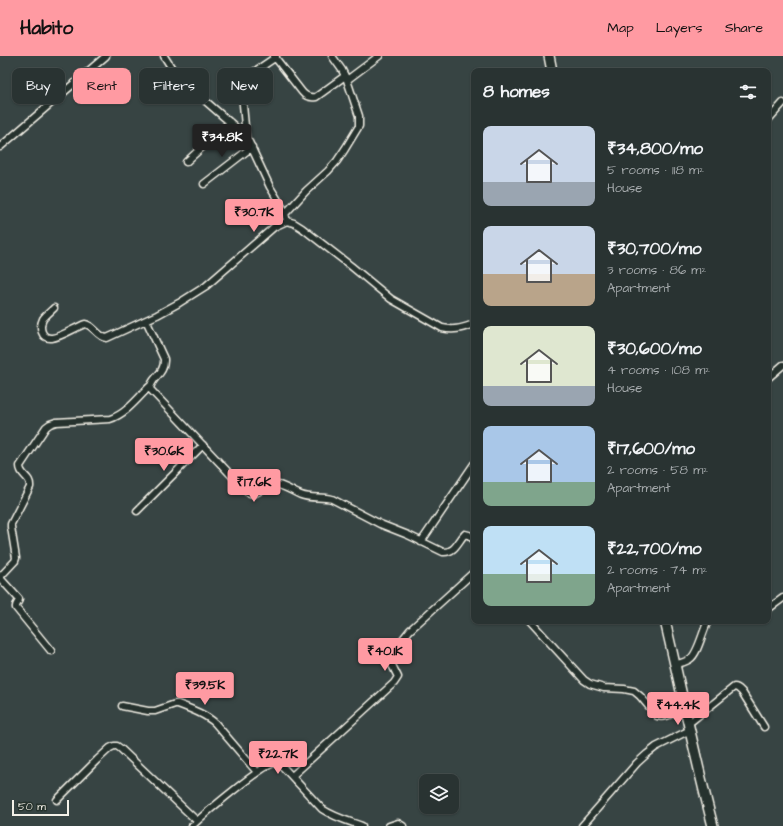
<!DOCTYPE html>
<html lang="en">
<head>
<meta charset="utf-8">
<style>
  :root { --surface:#293332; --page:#353f3e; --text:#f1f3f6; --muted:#a5aaac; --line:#454e4d; --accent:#ff9aa2 }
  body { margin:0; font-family:"Architects Daughter",sans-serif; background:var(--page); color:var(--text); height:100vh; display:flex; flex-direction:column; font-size:15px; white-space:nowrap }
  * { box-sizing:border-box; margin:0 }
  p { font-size:13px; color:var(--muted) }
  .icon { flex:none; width:22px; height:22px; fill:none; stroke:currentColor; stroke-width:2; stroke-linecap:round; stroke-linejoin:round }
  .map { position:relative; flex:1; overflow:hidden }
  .side { position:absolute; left:471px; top:12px; width:300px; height:556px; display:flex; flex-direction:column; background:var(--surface); border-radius:8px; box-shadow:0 1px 3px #0004,0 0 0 1px var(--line) }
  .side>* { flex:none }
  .hud { position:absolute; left:12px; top:12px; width:380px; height:36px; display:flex; gap:8px }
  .controls { position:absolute; left:419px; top:718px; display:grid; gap:8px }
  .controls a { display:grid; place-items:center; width:40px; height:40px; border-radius:8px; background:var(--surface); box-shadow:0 1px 3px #0004,0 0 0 1px var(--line); font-size:20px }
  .scale { position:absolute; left:12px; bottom:10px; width:57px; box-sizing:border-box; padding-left:4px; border:2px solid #f4f1e8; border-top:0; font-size:11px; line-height:14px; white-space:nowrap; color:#f4f1e8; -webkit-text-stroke:3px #26332d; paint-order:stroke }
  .price { position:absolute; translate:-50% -34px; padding:0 9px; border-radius:4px; background:var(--accent); color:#111; font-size:13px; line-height:26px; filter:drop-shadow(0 1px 2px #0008) }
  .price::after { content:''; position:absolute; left:50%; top:24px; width:12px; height:9px; margin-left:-6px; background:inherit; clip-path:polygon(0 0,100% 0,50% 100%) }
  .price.current { background:#222; color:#fff }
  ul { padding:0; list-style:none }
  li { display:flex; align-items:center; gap:12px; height:100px; padding:0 12px }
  li span { display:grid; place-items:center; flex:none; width:112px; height:80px; border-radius:8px; color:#555 }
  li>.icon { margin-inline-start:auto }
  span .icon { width:48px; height:48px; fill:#fffc; stroke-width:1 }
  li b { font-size:17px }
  h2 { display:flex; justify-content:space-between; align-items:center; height:48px; padding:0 12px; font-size:17px }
  .chip { padding:0 14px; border-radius:8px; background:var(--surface); box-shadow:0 1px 3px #0004,0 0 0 1px var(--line); font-size:14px; line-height:36px }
  .chip.current { background:var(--accent); color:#111 }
  header { display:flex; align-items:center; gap:24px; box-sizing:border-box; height:56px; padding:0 20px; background:var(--accent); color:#111 }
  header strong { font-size:19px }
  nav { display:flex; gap:22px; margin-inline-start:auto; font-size:14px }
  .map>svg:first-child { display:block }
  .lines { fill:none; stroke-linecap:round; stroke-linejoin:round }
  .street-casing { stroke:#f4f1e8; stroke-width:9 }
  .secondary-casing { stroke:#f4f1e8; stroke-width:12 }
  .street { stroke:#26332d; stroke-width:6 }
  .secondary { stroke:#26332d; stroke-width:9 }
</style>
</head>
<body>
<header>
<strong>Habito</strong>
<nav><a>Map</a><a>Layers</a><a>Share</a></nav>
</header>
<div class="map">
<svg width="783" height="770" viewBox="0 0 783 770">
  <rect width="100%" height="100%" fill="#374443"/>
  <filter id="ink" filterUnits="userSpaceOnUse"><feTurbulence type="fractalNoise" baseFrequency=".025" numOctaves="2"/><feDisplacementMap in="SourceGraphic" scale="8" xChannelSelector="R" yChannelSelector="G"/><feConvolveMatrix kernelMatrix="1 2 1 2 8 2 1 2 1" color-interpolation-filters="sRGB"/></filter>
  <g filter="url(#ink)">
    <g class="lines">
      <!-- street casing -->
      <g class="street-casing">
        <path id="street" d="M 164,0 L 171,11 L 180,23 L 240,75 L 249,86 L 270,131 L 284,154 L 287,165
          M 274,0 L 302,36 C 306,41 310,42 316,41 L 345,20
          M 347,24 L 379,0
          M 768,64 L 783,47
          M 246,81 L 241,27 L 242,24 L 245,22 L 276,1
          M 0,91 L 106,0
          M 186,106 L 230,66
          M 204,128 L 252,91
          M 285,158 L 306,135 L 328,115 L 337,105 L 345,93 L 359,70 L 359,60 L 347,24 L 342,14 L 332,0
          M 54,252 C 51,255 46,259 43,263 C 39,271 41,283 52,282 C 61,281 76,271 85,268 C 94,269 97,281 107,282 L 157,259 L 179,247 L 206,230 L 274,171 L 287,165 L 294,167 L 302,172 L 351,210 L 391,243 L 442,272 C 455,275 462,272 474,268
          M 146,264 L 164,303 C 165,319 151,321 150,333 L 247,436 L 253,438 C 260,436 265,430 272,428 C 281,427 293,436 301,439 C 311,443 322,440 332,443 L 380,468 L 408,479 L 443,496 C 455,497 458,485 465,478 L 469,479 L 474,484
          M 768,322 L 783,309
          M 137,455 L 203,389
          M 421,486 L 474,408
          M 0,521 L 15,505 L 16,502 L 11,471 L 11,468 L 30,431 C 31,420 20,420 20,410 L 46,371 L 50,368 L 56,366 L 110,363 C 126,358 138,342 149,331
          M 0,522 L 19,543 C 19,547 15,548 16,552 L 51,595
          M 768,553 L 783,542
          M 530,565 L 584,624 L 590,628 L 604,632 L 624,633 L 634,635 L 640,640 L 657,660 C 666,663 677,655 685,652
          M 675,609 C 680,607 686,606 690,603 C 698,598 703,574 708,565
          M 122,650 L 148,655 L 155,655 L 175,648 L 178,648 C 191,653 205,658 215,667 L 257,716
          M 688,668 L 734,631 C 738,631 740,634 742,636 L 764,671
          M 292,720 L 394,627 L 398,621 L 389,603 L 390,599 L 410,574 L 474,516
          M 57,744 L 97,704 L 110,692 L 114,690 L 117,690 L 121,693 L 197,765
          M 192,770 C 203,759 263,708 275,707 C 279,707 281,709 283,711 L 322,753 C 334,761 348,765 362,770
          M 389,770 L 398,767 L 403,770
          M 582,770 L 637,707 L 647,698 L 656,691 L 690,674"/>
      </g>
      <!-- secondary casing -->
      <g class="secondary-casing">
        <path id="secondary" d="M 549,0 L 552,15
          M 665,565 C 681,633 695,702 713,770"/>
      </g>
      <!-- street -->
      <use href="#street" class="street"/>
      <!-- secondary -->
      <use href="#secondary" class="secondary"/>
    </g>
  </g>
</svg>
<div class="controls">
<a><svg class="icon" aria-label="layers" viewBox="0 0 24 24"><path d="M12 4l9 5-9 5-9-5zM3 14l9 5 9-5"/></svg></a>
</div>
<div class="scale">50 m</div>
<b class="price current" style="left:222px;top:102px">₹34.8K</b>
<b class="price" style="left:254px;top:177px">₹30.7K</b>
<b class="price" style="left:164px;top:416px">₹30.6K</b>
<b class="price" style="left:254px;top:447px">₹17.6K</b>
<b class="price" style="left:385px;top:616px">₹40.1K</b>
<b class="price" style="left:205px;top:650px">₹39.5K</b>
<b class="price" style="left:678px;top:670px">₹44.4K</b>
<b class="price" style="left:278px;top:719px">₹22.7K</b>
<div class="hud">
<a class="chip">Buy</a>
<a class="chip current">Rent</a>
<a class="chip">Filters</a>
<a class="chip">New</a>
</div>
<section class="side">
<h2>8 homes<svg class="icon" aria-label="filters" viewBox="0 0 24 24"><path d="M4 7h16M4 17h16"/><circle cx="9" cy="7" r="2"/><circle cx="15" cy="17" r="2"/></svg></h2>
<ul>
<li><span style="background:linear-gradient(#c9d6e8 70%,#9aa5b1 0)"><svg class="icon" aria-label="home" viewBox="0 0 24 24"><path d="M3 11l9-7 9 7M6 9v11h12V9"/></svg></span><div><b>₹34,800/mo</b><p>5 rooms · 118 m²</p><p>House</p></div></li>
<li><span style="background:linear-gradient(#c9d6e8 60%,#b9a48a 0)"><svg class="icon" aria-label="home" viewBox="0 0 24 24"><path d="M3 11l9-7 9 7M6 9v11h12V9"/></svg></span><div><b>₹30,700/mo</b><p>3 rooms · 86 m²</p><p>Apartment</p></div></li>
<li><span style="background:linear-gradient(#dfe7d0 75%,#9aa5b1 0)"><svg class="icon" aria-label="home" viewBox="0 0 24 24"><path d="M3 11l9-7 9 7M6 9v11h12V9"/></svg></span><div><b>₹30,600/mo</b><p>4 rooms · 108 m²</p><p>House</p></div></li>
<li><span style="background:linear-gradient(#a9c7e8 70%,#7fa58c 0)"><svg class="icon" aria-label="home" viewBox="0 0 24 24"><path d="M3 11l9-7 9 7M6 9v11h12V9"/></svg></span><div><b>₹17,600/mo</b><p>2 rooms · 58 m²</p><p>Apartment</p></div></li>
<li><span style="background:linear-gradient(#bfe0f5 60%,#7fa58c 0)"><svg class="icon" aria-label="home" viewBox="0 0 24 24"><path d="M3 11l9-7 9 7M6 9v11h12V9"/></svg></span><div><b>₹22,700/mo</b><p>2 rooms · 74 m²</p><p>Apartment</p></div></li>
</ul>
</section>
</div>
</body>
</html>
